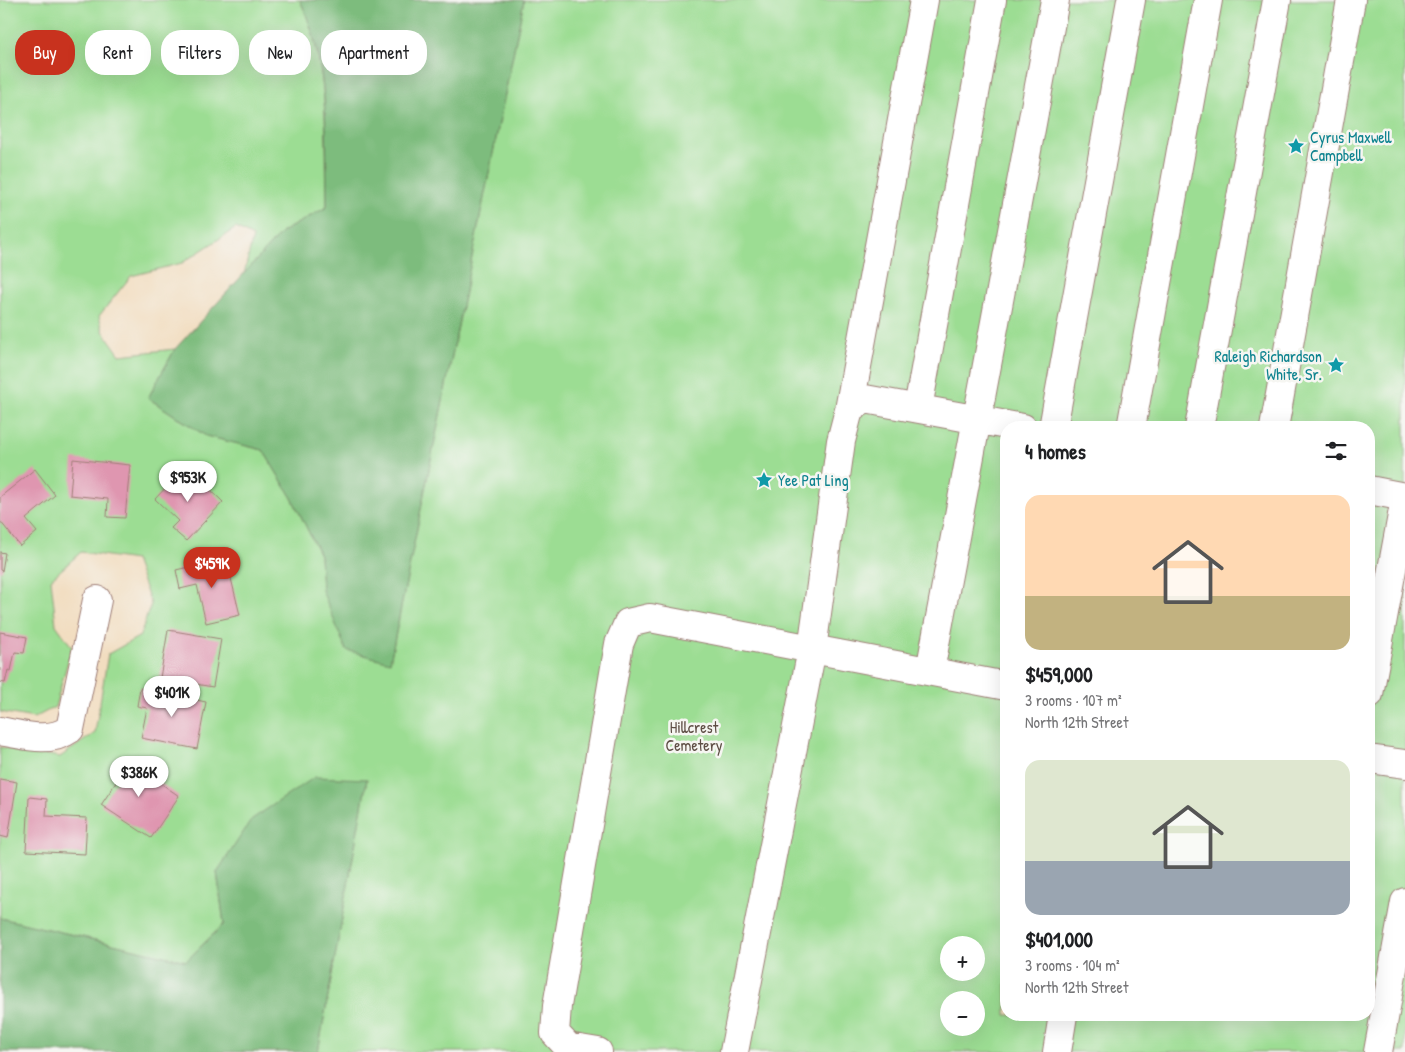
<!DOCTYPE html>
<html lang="en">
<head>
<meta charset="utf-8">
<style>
  :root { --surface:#fff; --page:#f2f2f2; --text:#202124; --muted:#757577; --accent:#c8321e }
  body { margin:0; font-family:"Patrick Hand",sans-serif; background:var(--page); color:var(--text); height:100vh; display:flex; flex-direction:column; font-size:19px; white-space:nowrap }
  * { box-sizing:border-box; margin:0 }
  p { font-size:16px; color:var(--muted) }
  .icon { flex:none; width:28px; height:28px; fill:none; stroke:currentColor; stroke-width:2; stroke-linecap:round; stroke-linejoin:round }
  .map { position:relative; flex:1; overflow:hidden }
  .panel { position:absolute; left:1000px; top:421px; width:375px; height:600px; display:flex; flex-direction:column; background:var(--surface); border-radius:20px; box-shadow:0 5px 20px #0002 }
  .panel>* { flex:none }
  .hud { position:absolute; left:15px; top:30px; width:475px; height:45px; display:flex; gap:10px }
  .fabs { position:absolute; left:940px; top:936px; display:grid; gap:10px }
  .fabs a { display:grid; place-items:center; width:45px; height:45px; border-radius:50%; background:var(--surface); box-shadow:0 5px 20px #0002; font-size:25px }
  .price { position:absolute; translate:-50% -42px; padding:0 11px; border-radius:18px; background:#fff; color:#222; font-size:16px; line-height:32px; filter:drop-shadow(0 1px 2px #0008) }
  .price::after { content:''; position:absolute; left:50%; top:30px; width:15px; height:11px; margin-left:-8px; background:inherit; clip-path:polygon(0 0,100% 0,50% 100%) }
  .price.current { background:var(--accent); color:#fff }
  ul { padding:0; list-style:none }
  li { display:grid; align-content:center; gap:10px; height:265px; padding:0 25px }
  li span { display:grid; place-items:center; height:155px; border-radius:15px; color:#555 }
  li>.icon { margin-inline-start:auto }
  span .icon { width:90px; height:90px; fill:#fffc; stroke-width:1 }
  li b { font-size:21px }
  h2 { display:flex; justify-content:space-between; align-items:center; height:60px; padding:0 25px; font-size:21px }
  .pill { padding:0 18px; border-radius:20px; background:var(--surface); box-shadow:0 5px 20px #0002; font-size:18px; line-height:45px }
  .pill.current { background:var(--accent); color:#fff }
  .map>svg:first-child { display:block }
  .green { fill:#9cdd93; stroke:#737e5f; fill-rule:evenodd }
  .forest { fill:#7dbc7d; stroke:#646e54 }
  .building { fill:#df96b0 }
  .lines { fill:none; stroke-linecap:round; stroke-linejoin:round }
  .minor-casing { stroke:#9e7e76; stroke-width:30 }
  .minor { stroke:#fff; stroke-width:28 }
  .labels { text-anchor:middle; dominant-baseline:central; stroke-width:5; stroke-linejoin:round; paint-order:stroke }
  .culture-label { font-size:16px; fill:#0d838f; stroke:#f6f6f2; text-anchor:start }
  .park-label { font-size:16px; fill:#5e4e45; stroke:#f6f6f2 }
</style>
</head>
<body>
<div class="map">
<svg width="1405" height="1052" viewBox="0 0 1405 1052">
  <rect width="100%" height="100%" fill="#f6f6f2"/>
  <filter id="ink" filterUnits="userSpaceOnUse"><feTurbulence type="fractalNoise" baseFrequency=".02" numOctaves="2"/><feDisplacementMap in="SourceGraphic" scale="10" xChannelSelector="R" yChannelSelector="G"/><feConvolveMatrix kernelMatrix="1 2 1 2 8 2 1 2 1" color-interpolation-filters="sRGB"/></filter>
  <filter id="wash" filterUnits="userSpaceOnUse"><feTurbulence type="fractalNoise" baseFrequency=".0096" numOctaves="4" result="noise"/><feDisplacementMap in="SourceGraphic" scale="20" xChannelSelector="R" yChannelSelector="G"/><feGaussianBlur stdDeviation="1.12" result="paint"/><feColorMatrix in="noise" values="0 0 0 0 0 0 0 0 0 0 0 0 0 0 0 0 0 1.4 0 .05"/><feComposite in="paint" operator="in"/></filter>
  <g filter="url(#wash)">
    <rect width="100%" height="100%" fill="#f2ddc0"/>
    <!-- green -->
    <path class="green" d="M 0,0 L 300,0 C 330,64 325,138 327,207 L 282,232 L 244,274 L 253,237 L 236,228 L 182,263 L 131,276 L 99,316 L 103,331 L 120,355 L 175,349 L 148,398 L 206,436 L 263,450 L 292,498 L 320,555 L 322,590 L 390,662 L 524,0 L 1405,0 L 1405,1052 L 318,1052 L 367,779 L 217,872 L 224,924 L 186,961 L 0,918 L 0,747 L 60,757 L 95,733 L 108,654 L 140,636 L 151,604 L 135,560 L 81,552 L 51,579 L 56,625 L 72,647 L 55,707 L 34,718 L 0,712 ZM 1006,428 L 1369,428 L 1369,1015 L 1006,1015 ZM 949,945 L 976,945 L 976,972 L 949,972 ZM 949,1000 L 976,1000 L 976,1028 L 949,1028 Z"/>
    <!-- forest -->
    <path class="forest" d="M 300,0 L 524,0 L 390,662 L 346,650 L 322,590 L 320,555 L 292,498 L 263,450 L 206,436 L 148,398 L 175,349 L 282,232 L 327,207 C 326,138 330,64 300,0 Z
      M 315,777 L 367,779 L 318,1052 L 0,1052 L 0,918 L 186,961 L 224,924 L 217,872 L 252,819 Z"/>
    <g id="blocks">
      <!-- building -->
      <path class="building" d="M 73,459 L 130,465 L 125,518 L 107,517 L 108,499 L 70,495 Z
        M 186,466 L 223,502 L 186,541 L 171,528 L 178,521 L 155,499 Z
        M 35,469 L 55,495 L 26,519 L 37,532 L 20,546 L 0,521 L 0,497 Z
        M 0,552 L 5,553 L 2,571 L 0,570 Z
        M 226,558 L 240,615 L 206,623 L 197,585 L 180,589 L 176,570 Z
        M 168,630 L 221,639 L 213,687 L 160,678 Z
        M 0,632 L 27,637 L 24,653 L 15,652 L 11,671 L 8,670 L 5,683 L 0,682 Z
        M 140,688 L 206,702 L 197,749 L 141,738 L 147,708 L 137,706 Z
        M 123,757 L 179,796 L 151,838 L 101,805 L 119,778 L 112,773 Z
        M 0,779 L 17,782 L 8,838 L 0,836 Z
        M 29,797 L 47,799 L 46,816 L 87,818 L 85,854 L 26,851 Z"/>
    </g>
  </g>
  <g filter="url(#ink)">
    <use href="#blocks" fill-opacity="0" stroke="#9e7e76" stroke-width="1"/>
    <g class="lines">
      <!-- minor casing -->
      <g class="minor-casing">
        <path id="minor" d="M 918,408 L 992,0
          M 849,410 L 924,0
          M 1053,428 L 1131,0
          M 1131,428 L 1208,0
          M 1199,428 L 1277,0
          M 1274,428 L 1351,0
          M 1369,490 L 1405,497
          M 930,671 L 1055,0
          M 1369,694 L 1405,499
          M 0,731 C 24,735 49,744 70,729 L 97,600
          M 1369,759 L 1405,764
          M 598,1052 L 568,1047 L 555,1033 L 557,1006 L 619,644 L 628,623 L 650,618 L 1006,686
          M 734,1052 L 812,649 L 841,441 L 849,410 L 865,399 L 1023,428
          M 1057,1052 L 1063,1015
          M 1378,1052 L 1405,902"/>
      </g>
      <!-- minor -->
      <use href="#minor" class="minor"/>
    </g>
  </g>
  <!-- icons -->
  <defs>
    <g id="sight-bare" transform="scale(1.35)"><path d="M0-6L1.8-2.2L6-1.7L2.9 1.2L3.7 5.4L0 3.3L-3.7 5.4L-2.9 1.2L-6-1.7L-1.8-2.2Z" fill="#0f9aa8" stroke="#f6f6f2" stroke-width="2.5" paint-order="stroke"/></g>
  </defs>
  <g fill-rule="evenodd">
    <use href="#sight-bare" x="1296" y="146"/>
    <use href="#sight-bare" x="1336" y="365"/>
    <use href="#sight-bare" x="764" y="480"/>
  </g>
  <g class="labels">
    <!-- culture labels -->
    <g class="culture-label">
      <text x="1310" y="137">Cyrus Maxwell<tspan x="1310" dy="18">Campbell</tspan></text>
      <text x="1322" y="356" text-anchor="end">Raleigh Richardson<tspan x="1322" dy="18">White, Sr.</tspan></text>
      <text x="778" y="480">Yee Pat Ling</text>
    </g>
    <!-- park labels -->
    <g class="park-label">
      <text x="694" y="727">Hillcrest<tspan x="694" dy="18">Cemetery</tspan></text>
    </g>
  </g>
</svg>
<div class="fabs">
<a>+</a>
<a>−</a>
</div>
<b class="price" style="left:188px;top:503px">$953K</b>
<b class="price current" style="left:212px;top:589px">$459K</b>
<b class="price" style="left:172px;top:718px">$401K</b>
<b class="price" style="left:139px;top:798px">$386K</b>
<div class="hud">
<a class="pill current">Buy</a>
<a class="pill">Rent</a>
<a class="pill">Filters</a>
<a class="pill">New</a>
<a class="pill">Apartment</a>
</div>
<section class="panel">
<h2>4 homes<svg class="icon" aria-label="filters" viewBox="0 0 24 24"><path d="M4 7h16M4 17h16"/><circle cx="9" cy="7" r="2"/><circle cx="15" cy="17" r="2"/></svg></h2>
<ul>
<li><span style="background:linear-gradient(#ffd9b3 65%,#c2b280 0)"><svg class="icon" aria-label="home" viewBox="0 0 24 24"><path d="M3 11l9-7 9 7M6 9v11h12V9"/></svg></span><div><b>$459,000</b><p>3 rooms · 107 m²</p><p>North 12th Street</p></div></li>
<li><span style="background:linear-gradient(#dfe7d0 65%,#9aa5b1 0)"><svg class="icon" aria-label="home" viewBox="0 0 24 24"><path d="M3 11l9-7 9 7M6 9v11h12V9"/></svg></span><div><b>$401,000</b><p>3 rooms · 104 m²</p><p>North 12th Street</p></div></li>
</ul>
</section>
</div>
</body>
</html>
